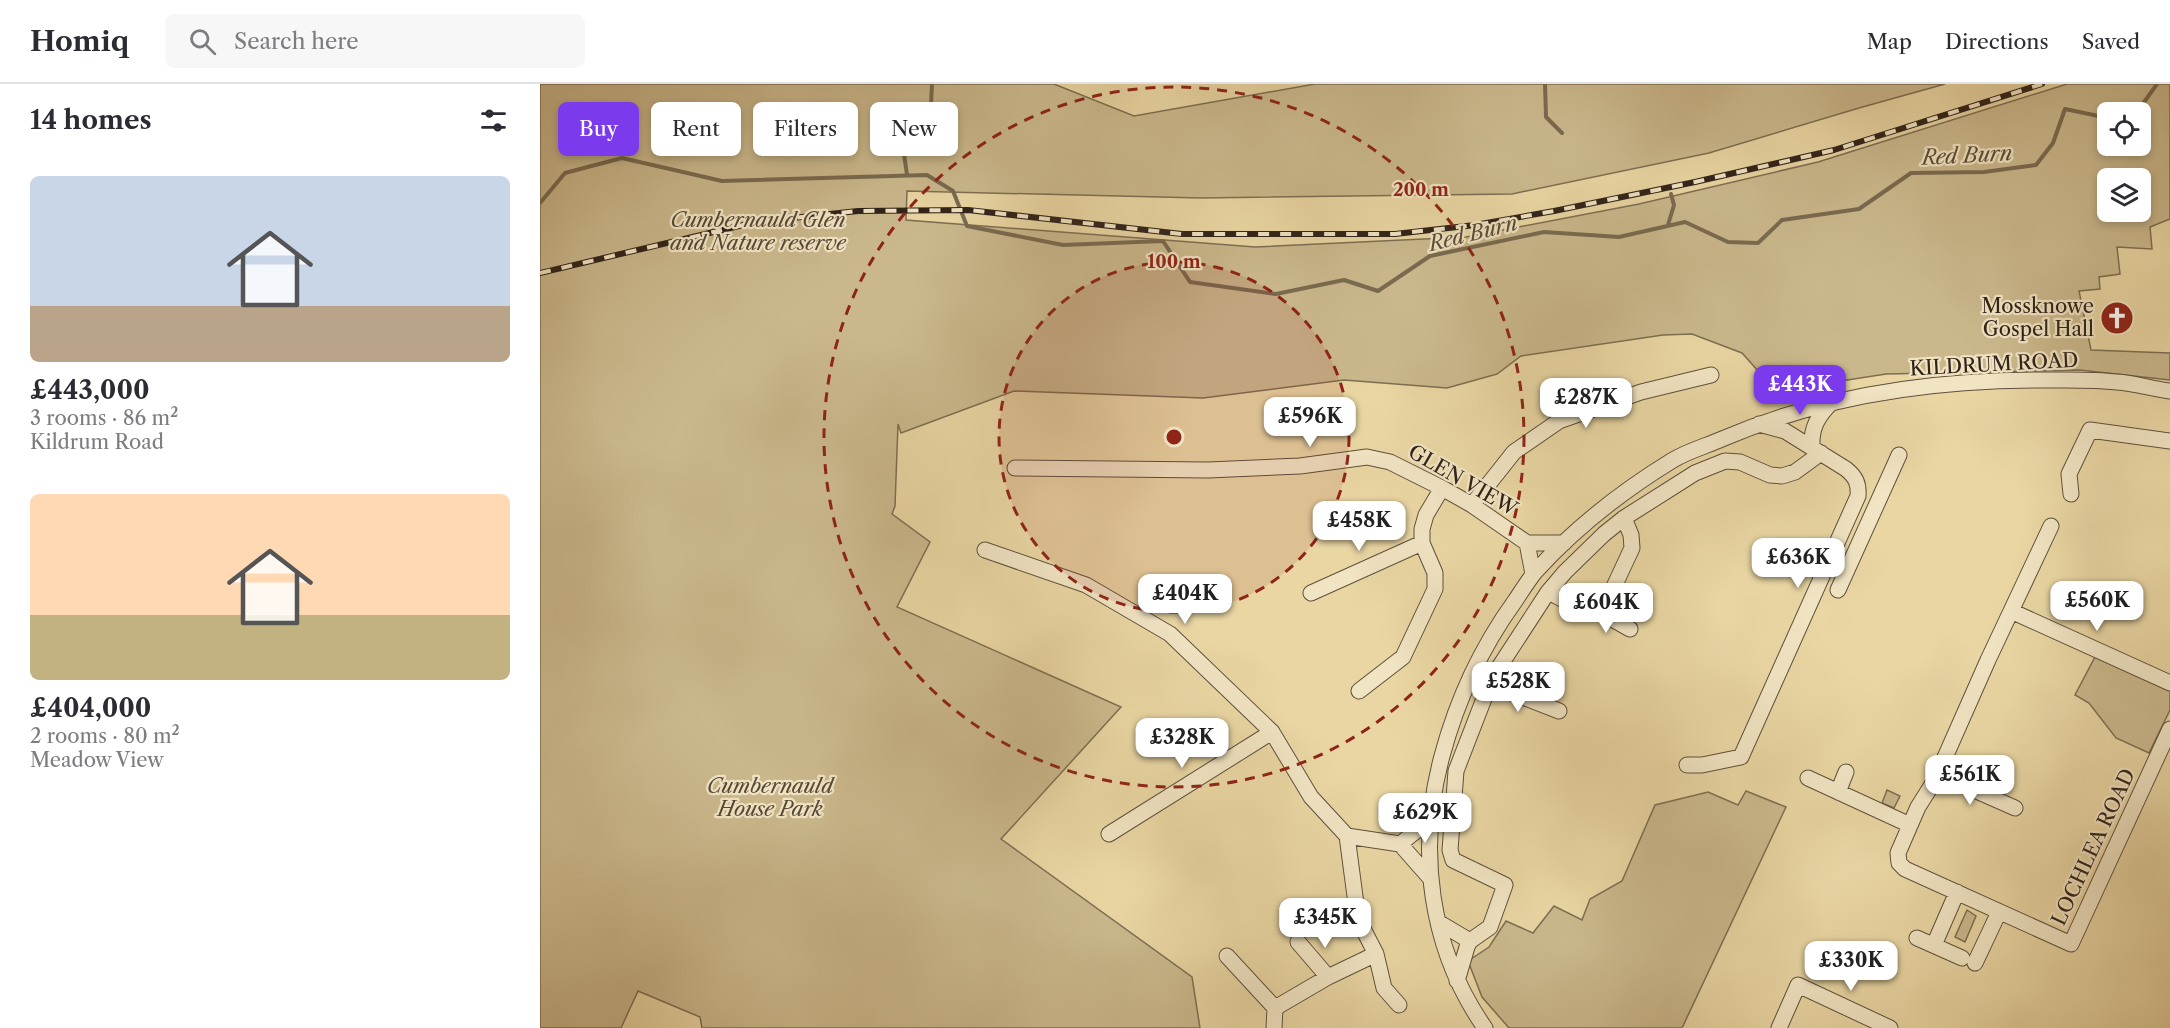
<!DOCTYPE html>
<html lang="en">
<head>
<meta charset="utf-8">
<style>
  :root { --surface:#fff; --page:#f7f7f7; --text:#2b2b33; --muted:#7c7c81; --line:#e1e1e2; --accent:#7c3aed }
  body { margin:0; font-family:"Libre Caslon Text",serif; background:var(--page); color:var(--text); height:100vh; display:flex; flex-direction:column; font-size:22px; white-space:nowrap }
  * { box-sizing:border-box; margin:0 }
  p { font-size:20px; color:var(--muted) }
  .icon { flex:none; width:33px; height:33px; fill:none; stroke:currentColor; stroke-width:2; stroke-linecap:round; stroke-linejoin:round }
  .map { position:relative; flex:1; overflow:hidden }
  .details { display:flex; flex-direction:column; background:var(--surface); width:540px }
  .details>* { flex:none }
  .banner { position:absolute; left:18px; top:18px; width:570px; height:54px; display:flex; gap:12px }
  .fabs { position:absolute; left:1557px; top:18px; display:grid; gap:12px }
  .fabs a { display:grid; place-items:center; width:54px; height:54px; border-radius:9px; background:var(--surface); box-shadow:0 3px 9px #0003; font-size:30px }
  .price { position:absolute; translate:-50% -51px; padding:0 14px; border-radius:12px; background:#fff; color:#222; font-size:20px; line-height:39px; filter:drop-shadow(0 2px 3px #0008) }
  .price::after { content:''; position:absolute; left:50%; top:36px; width:18px; height:14px; margin-left:-9px; background:inherit; clip-path:polygon(0 0,100% 0,50% 100%) }
  .price.active { background:var(--accent); color:#fff }
  ul { padding:0; list-style:none }
  li { display:grid; align-content:center; gap:12px; height:318px; padding:0 30px }
  li span { display:grid; place-items:center; height:186px; border-radius:9px; color:#555 }
  li>.icon { margin-inline-start:auto }
  span .icon { width:108px; height:108px; fill:#fffc; stroke-width:1 }
  li b { font-size:26px }
  h2 { display:flex; justify-content:space-between; align-items:center; height:72px; padding:0 30px; font-size:26px }
  .chip { padding:0 21px; border-radius:9px; background:var(--surface); box-shadow:0 3px 9px #0003; font-size:21px; line-height:54px }
  .chip.active { background:var(--accent); color:#fff }
  header { display:flex; align-items:center; gap:36px; box-sizing:border-box; height:84px; padding:0 30px; background:var(--surface); border-bottom:2px solid var(--line) }
  header strong { font-size:28px }
  nav { display:flex; gap:33px; margin-inline-start:auto; font-size:21px }
  .search { width:420px; height:54px; background:var(--page); display:flex; align-items:center; gap:15px; box-sizing:border-box; padding:0 21px; border-radius:9px; color:var(--muted); font-size:22px }
  main { display:flex; flex:1; min-height:0 }
  .map>svg:first-child { display:block }
  .green { fill:#cab88c; stroke:#7d6e52; stroke-width:1.5; fill-rule:evenodd }
  .lines { fill:none; stroke-linecap:round; stroke-linejoin:round }
  .stream { stroke:#796a50; stroke-width:4 }
  .minor-casing { stroke:#5e503c; stroke-width:17 }
  .minor { stroke:#f1e4c3; stroke-width:15 }
  .rail-casing { stroke:#302319; stroke-width:6 }
  .rail { stroke:#f1e4c3; stroke-width:4; stroke-dasharray:11; stroke-linecap:butt }
  .ring { fill:none; stroke:#8f2418; stroke-width:3; stroke-dasharray:10 8 }
  .labels { text-anchor:middle; dominant-baseline:central; stroke-width:4.5; stroke-linejoin:round; paint-order:stroke }
  .park-label { font-size:20px; font-style:italic; fill:#564836; stroke:#f1e4c3 }
  .poi-label { font-size:20px; fill:#302319; stroke:#f1e4c3; text-anchor:end }
  .street-label { font-size:20px; fill:#302319; stroke:#f1e4c3 }
  .water-label { font-size:21px; font-style:italic; fill:#5b4c39; stroke:#f1e4c3 }
  .centre { fill:#8f2418; stroke:#f1e4c3; stroke-width:3 }
  .ring-label { font-size:18px; text-anchor:middle; font-weight:bold; fill:#8f2418; stroke:#f1e4c3; stroke-width:4.5; stroke-linejoin:round; paint-order:stroke }
</style>
</head>
<body>
<header>
<strong>Homiq</strong>
<div class="search"><svg class="icon" aria-label="search" viewBox="0 0 24 24"><circle cx="10" cy="10" r="6"/><path d="M15 15l6 6"/></svg>Search here</div>
<nav><a>Map</a><a>Directions</a><a>Saved</a></nav>
</header>
<main>
<section class="details">
<h2>14 homes<svg class="icon" aria-label="filters" viewBox="0 0 24 24"><path d="M4 7h16M4 17h16"/><circle cx="9" cy="7" r="2"/><circle cx="15" cy="17" r="2"/></svg></h2>
<ul>
<li><span style="background:linear-gradient(#c9d6e8 70%,#b9a48a 0)"><svg class="icon" aria-label="home" viewBox="0 0 24 24"><path d="M3 11l9-7 9 7M6 9v11h12V9"/></svg></span><div><b>£443,000</b><p>3 rooms · 86 m²</p><p>Kildrum Road</p></div></li>
<li><span style="background:linear-gradient(#ffd9b3 65%,#c2b280 0)"><svg class="icon" aria-label="home" viewBox="0 0 24 24"><path d="M3 11l9-7 9 7M6 9v11h12V9"/></svg></span><div><b>£404,000</b><p>2 rooms · 80 m²</p><p>Meadow View</p></div></li>
</ul>
</section>
<div class="map">
<svg width="1630" height="944" viewBox="0 0 1630 944">
  <rect width="100%" height="100%" fill="#e9d6a3"/>
  <filter id="stains"><feTurbulence type="fractalNoise" baseFrequency=".00333" numOctaves="4"/><feColorMatrix values="0 0 0 0 .2 0 0 0 0 .09 0 0 0 0 .02 0 0 0 .5 -.17"/></filter>
  <radialGradient id="worn" r=".72"><stop offset=".6" stop-color="#630" stop-opacity="0"/><stop offset="1" stop-color="#630" stop-opacity=".3"/></radialGradient>
  <!-- green -->
  <path class="green" d="M 0,0 L 514,0 L 594,32 L 775,0 L 1405,0 L 1319,24 L 1169,69 L 972,110 L 661,114 L 367,107 L 366,136 L 715,163 L 926,153 L 1099,120 L 1278,78 L 1527,0 L 1630,0 L 1630,135 L 1610,143 L 1612,165 L 1577,163 L 1580,190 L 1559,193 L 1560,205 L 1539,207 L 1551,266 L 1630,269 L 1630,296 L 1540,286 L 1346,290 L 1236,307 L 1202,269 L 1152,250 L 1123,251 L 981,272 L 957,290 L 907,304 L 804,296 L 663,314 L 474,307 L 361,349 L 358,340 L 355,422 L 352,430 L 390,458 L 357,523 L 581,623 L 461,755 L 652,893 L 660,944 L 162,944 L 160,933 L 98,907 L 81,944 L 0,944 ZM 1568,28 L 1600,28 L 1600,62 L 1568,62 ZM 1568,94 L 1600,94 L 1600,128 L 1568,128 Z
    M 1555,573 L 1630,605 L 1630,626 L 1609,669 L 1576,654 L 1549,619 L 1535,611 Z
    M 1422,672 L 1441,680 L 1435,694 L 1416,685 Z
    M 1347,706 L 1360,712 L 1354,724 L 1342,719 Z
    M 1206,707 L 1246,723 L 1142,944 L 969,944 L 942,913 L 928,877 L 949,863 L 966,837 L 993,849 L 1014,822 L 1042,836 L 1050,815 L 1082,797 L 1115,721 L 1168,708 L 1198,721 Z
    M 1427,826 L 1436,832 L 1425,858 L 1415,853 Z"/>
  <g class="lines">
    <!-- stream -->
    <path class="stream" d="M 1005,0 L 1006,33 L 1022,49
      M 1597,28 L 1617,0
      M 367,91 L 364,70 L 391,21 L 392,0
      M 0,119 L 25,89 L 82,74 L 182,97 L 387,91 L 413,107 L 427,142 L 523,161 L 623,157 L 650,198 L 736,210 L 804,196 L 838,207 L 890,172 L 1004,148 L 1079,153 L 1145,138 L 1188,158 L 1218,159 L 1242,136 L 1319,125 L 1371,89 L 1444,88 L 1496,81 L 1513,59 L 1525,25 L 1568,34
      M 1128,141 L 1134,121 L 1131,110"/>
    <!-- minor casing -->
    <g class="minor-casing">
      <path id="minor" d="M 1272,363 C 1271,343 1278,332 1292,318
        M 475,384 L 668,386 L 760,382 L 827,373 L 850,378 L 902,404 L 932,421 L 987,459 L 993,490
        M 1531,410 L 1529,390 L 1550,346 L 1630,357
        M 932,421 L 974,368 L 1019,337 L 1101,308 L 1171,291
        M 1511,442 L 1448,576 L 1395,696 L 1378,723 L 1358,769 L 1359,779 L 1365,785 L 1531,860 L 1630,645
        M 987,459 L 1024,459
        M 445,466 L 546,501 L 630,550 L 732,648 L 771,713 L 807,752 L 860,760 L 890,794
        M 1298,506 L 1359,371
        M 1008,508 C 1024,515 1048,533 1065,522 L 1092,464 L 1091,451 L 1084,434
        M 771,509 L 882,459
        M 1058,527 L 1090,545
        M 1471,527 L 1630,599
        M 949,600 L 1019,627
        M 819,607 L 863,573 L 895,505 L 895,489 L 882,459 L 882,445 L 886,431 L 902,404
        M 1147,681 L 1162,681 L 1201,673 L 1318,412 C 1319,400 1316,393 1306,385 L 1245,347 L 1219,340
        M 1398,690 L 1475,724
        M 1268,694 L 1370,741
        M 1298,708 L 1306,688
        M 1442,709 L 1451,692
        M 569,750 L 732,648
        M 807,752 L 818,835 L 836,870 L 844,904 L 859,921
        M 860,760 L 891,735
        M 898,838 L 930,857
        M 1377,854 L 1422,874
        M 758,858 L 788,893
        M 1394,861 L 1417,808
        M 687,872 L 735,924
        M 1435,879 L 1459,828
        M 917,897 L 927,863 L 930,857 L 950,843 L 965,801 L 913,776 L 910,766 L 916,687 L 952,594 L 1008,508 L 1025,488 L 1064,450 L 1084,434 L 1155,389 L 1185,377 L 1200,378 L 1230,391 L 1242,392 L 1255,388 L 1281,369
        M 734,944 L 735,924 L 788,893 L 836,870
        M 945,944 C 889,864 877,765 902,672 C 917,616 941,564 975,517 C 981,508 988,497 995,488 C 1034,445 1084,406 1133,376 C 1148,367 1166,362 1182,355 C 1282,312 1391,296 1500,296 C 1526,296 1552,295 1577,298 C 1595,299 1612,305 1630,307
        M 1239,944 L 1258,901 L 1350,944"/>
    </g>
    <!-- minor -->
    <use href="#minor" class="minor"/>
    <!-- rail casing -->
    <g class="rail-casing">
      <path id="rail" d="M 0,189 L 216,138 L 318,127 L 428,126 L 642,150 L 855,150 L 935,141 L 1014,127 L 1155,98 L 1294,66 L 1502,0"/>
    </g>
    <!-- rail -->
    <use href="#rail" class="rail"/>
  </g>
  <!-- distance rings -->
  <circle cx="634" cy="353" r="175" fill="#8f2418" fill-opacity=".12"/>
  <g class="ring">
    <circle cx="634" cy="353" r="175"/>
    <circle cx="634" cy="353" r="350"/>
  </g>
  <!-- icons -->
  <defs>
    <g id="church-disc" transform="scale(1.725)"><circle r="9.5" fill="#8f2418" stroke="#f1e4c3"/><path d="M-1.2-6h2.4v3.5h3.3v2.4h-3.3V6h-2.4V-.1h-3.3v-2.4h3.3Z" fill="#fff"/></g>
  </defs>
  <g fill-rule="evenodd">
    <use href="#church-disc" x="1577" y="234"/>
  </g>
  <g class="labels">
    <!-- park labels -->
    <g class="park-label">
      <text x="218" y="136">Cumbernauld Glen<tspan x="218" dy="23">and Nature reserve</tspan></text>
      <text x="230" y="702">Cumbernauld<tspan x="230" dy="23">House Park</tspan></text>
    </g>
    <!-- poi labels -->
    <g class="poi-label">
      <text x="1554" y="222">Mossknowe<tspan x="1554" dy="23">Gospel Hall</tspan></text>
    </g>
    <!-- street labels -->
    <g class="street-label">
      <text transform="translate(1454 280) rotate(-3)">KILDRUM ROAD</text>
      <text transform="translate(923 396) rotate(30)">GLEN VIEW</text>
      <text transform="translate(1553 763) rotate(-65)">LOCHLEA ROAD</text>
    </g>
    <!-- water labels -->
    <g class="water-label">
      <text transform="translate(1427 71) rotate(-3)">Red Burn</text>
      <text transform="translate(933 149) rotate(-14)">Red Burn</text>
    </g>
  </g>
  <circle cx="634" cy="353" r="9" class="centre"/>
  <g class="ring-label">
    <text x="881" y="112">200 m</text>
    <text x="634" y="184">100 m</text>
  </g>
  <rect width="100%" height="100%" filter="url(#stains)"/>
  <rect width="100%" height="100%" fill="url(#worn)"/>
</svg>
<div class="fabs">
<a><svg class="icon" aria-label="locate" viewBox="0 0 24 24"><circle cx="12" cy="12" r="6"/><path d="M12 2v4M12 18v4M2 12h4M18 12h4"/></svg></a>
<a><svg class="icon" aria-label="layers" viewBox="0 0 24 24"><path d="M12 4l9 5-9 5-9-5zM3 14l9 5 9-5"/></svg></a>
</div>
<b class="price active" style="left:1260px;top:332px">£443K</b>
<b class="price" style="left:1046px;top:345px">£287K</b>
<b class="price" style="left:770px;top:364px">£596K</b>
<b class="price" style="left:819px;top:468px">£458K</b>
<b class="price" style="left:1258px;top:505px">£636K</b>
<b class="price" style="left:645px;top:541px">£404K</b>
<b class="price" style="left:1557px;top:548px">£560K</b>
<b class="price" style="left:1066px;top:550px">£604K</b>
<b class="price" style="left:978px;top:629px">£528K</b>
<b class="price" style="left:642px;top:685px">£328K</b>
<b class="price" style="left:1430px;top:722px">£561K</b>
<b class="price" style="left:885px;top:760px">£629K</b>
<b class="price" style="left:785px;top:865px">£345K</b>
<b class="price" style="left:1311px;top:908px">£330K</b>
<div class="banner">
<a class="chip active">Buy</a>
<a class="chip">Rent</a>
<a class="chip">Filters</a>
<a class="chip">New</a>
</div>
</div>
</main>
</body>
</html>
